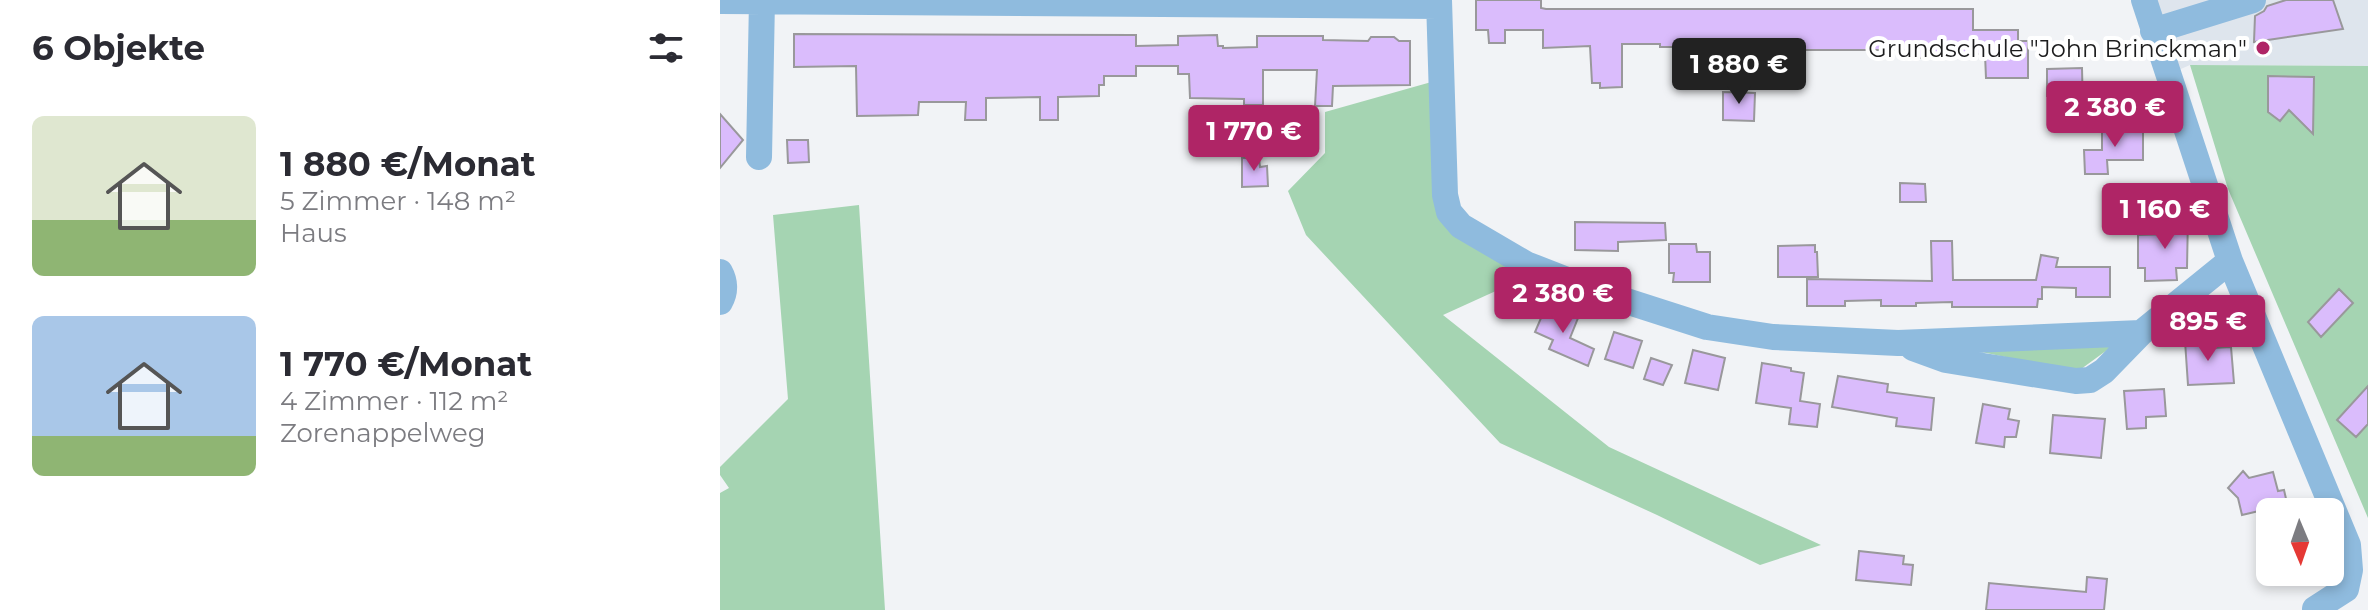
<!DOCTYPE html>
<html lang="de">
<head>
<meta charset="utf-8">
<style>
  :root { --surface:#fff; --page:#f7f7f7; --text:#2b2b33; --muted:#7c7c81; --accent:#af2566 }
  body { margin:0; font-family:Montserrat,sans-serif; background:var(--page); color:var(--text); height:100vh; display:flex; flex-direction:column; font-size:30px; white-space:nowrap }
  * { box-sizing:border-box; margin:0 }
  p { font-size:26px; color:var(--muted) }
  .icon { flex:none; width:44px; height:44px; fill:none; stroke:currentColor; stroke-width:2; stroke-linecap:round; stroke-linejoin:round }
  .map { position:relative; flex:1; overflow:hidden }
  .details { display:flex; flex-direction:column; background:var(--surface); width:720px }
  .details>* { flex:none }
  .needle { width:52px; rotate:178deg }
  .tools { position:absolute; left:1536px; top:498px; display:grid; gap:16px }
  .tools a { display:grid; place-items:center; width:88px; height:88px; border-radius:12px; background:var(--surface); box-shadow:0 4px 12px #0003; font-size:40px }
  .price { position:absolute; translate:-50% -68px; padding:0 18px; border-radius:8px; background:var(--accent); color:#fff; font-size:26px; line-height:52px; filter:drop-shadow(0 2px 4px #0008) }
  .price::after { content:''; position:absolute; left:50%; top:48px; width:24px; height:18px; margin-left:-12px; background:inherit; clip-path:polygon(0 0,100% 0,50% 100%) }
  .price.current { background:#222; color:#fff }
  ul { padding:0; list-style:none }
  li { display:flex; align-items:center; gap:24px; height:200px; padding:0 32px }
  li span { display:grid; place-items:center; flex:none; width:224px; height:160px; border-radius:12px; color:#555 }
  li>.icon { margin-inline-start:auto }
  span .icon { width:96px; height:96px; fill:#fffc; stroke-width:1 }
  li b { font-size:34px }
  h2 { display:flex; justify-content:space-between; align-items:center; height:96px; padding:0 32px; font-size:34px }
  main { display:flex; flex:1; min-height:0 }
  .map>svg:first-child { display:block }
  .built { fill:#dee5ed }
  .green { fill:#a5d4b2 }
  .building { fill:#dabcfc; stroke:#99989b; stroke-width:2 }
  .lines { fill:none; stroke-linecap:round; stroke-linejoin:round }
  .minor { stroke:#8fbbde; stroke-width:26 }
  .poi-dot { fill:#af2566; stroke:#fff; stroke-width:3 }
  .labels { text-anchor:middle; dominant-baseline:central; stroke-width:8; stroke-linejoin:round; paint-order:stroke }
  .poi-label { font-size:24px; fill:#1c1c1d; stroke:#fff; text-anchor:end }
</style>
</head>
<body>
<main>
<section class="details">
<h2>6 Objekte<svg class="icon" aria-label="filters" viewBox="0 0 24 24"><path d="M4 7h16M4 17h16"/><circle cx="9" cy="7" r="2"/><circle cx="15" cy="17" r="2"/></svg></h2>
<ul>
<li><span style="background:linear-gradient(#dfe7d0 65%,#8fb573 0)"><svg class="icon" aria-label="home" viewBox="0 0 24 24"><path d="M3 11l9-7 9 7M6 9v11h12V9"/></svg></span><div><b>1 880 €/Monat</b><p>5 Zimmer · 148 m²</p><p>Haus</p></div></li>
<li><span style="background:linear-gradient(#a9c7e8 75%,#8fb573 0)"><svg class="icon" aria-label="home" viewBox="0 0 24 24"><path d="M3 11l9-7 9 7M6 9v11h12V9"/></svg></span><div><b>1 770 €/Monat</b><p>4 Zimmer · 112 m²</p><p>Zorenappelweg</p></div></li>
</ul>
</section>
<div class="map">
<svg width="1648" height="610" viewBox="0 0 1648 610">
  <rect width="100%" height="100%" fill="#f1f3f6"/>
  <!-- built -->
  <path class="built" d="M 1424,0 L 1648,0 L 1648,66 L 1470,65 L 1447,75 Z"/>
  <!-- green -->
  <path class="green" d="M 1470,65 L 1648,66 L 1648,518 L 1508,189 Z
    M 722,79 L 725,195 L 813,274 L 723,315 L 889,447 L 1101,545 L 1040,565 L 937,515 L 780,443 L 586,235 L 568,191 L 605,153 L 605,112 Z
    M 139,205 L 165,610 L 0,610 L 0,493 L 9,488 L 0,475 L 0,467 L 68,399 L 53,215 Z
    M 1394,345 L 1357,372 L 1233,346 Z"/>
  <!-- building -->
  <path class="building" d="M 756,0 L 821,0 L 821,8 L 826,9 L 1253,9 L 1253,30 L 1298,30 L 1298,41 L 1308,41 L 1308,78 L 1266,78 L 1265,54 L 1231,54 L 1231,57 L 1192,58 L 1192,50 L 1033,50 L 1032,47 L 940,47 L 940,44 L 902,44 L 902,87 L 880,88 L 880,83 L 872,83 L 870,46 L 823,48 L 823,30 L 785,30 L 785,43 L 769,43 L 768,30 L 756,30 Z
    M 1566,0 L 1613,0 L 1623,29 L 1534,42 L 1535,16 L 1544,11 L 1547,6 Z
    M 74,34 L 416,35 L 416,46 L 458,45 L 458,36 L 497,35 L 498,46 L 503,46 L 503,48 L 537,47 L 537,36 L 603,36 L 603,40 L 648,41 L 651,37 L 674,37 L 679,41 L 690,41 L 690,85 L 613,86 L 612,106 L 595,106 L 597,70 L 543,70 L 543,105 L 524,105 L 524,99 L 470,98 L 469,74 L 458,74 L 458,66 L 416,66 L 416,76 L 384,76 L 384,85 L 379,85 L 379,96 L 338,97 L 338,120 L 320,120 L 320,97 L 266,98 L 266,120 L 245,120 L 246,102 L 199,102 L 198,115 L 137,116 L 136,66 L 74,67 Z
    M 1362,68 L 1363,112 L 1331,113 L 1331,102 L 1329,102 L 1329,96 L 1327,96 L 1327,69 Z
    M 1548,76 L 1594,77 L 1593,134 L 1569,110 L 1560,121 L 1548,112 Z
    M 1003,92 L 1035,93 L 1034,121 L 1003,120 Z
    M 0,114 L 23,140 L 0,168 Z
    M 1382,128 L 1423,128 L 1423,160 L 1387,160 L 1388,174 L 1365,174 L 1364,150 L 1382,150 Z
    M 67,140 L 88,140 L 89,162 L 68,163 Z
    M 522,158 L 539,158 L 540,167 L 547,166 L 548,186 L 522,187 Z
    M 1180,183 L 1205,184 L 1206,202 L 1180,202 Z
    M 1450,216 L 1468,216 L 1467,268 L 1456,268 L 1457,280 L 1425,281 L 1425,268 L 1418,268 L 1418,235 L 1450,234 Z
    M 855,222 L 945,223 L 946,240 L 898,242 L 898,251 L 855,250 Z
    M 1211,241 L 1232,241 L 1233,280 L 1316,280 L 1321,255 L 1338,258 L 1336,267 L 1390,267 L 1390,297 L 1356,297 L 1356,288 L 1322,287 L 1322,299 L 1318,299 L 1317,307 L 1232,307 L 1232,302 L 1196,303 L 1196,306 L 1161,306 L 1161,300 L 1125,301 L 1125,306 L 1087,306 L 1087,279 L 1212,281 Z
    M 949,244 L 976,244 L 977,252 L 990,252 L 990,282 L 953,282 L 954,273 L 949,273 Z
    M 1095,245 L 1095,252 L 1097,252 L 1098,277 L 1058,277 L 1058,246 Z
    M 1619,289 L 1633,303 L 1601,337 L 1588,322 Z
    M 827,304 L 858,318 L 850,338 L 874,349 L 868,366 L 829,349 L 833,340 L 815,332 Z
    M 894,332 L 922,341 L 913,368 L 885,359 Z
    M 1494,339 L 1494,348 L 1511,347 L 1514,383 L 1468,385 L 1465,341 Z
    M 973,350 L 1005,358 L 998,390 L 965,383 Z
    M 931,358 L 952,365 L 943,385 L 924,379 Z
    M 1042,363 L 1071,368 L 1071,371 L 1084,373 L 1080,401 L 1100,404 L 1097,427 L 1069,424 L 1071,408 L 1036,403 Z
    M 1118,376 L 1168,384 L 1167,392 L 1214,398 L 1211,430 L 1176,426 L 1177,418 L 1112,407 Z
    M 1648,386 L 1648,424 L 1636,437 L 1617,420 Z
    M 1444,389 L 1446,416 L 1426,417 L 1426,428 L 1407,429 L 1404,391 Z
    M 1263,404 L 1290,409 L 1288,419 L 1299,421 L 1296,437 L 1285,437 L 1284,447 L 1256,443 Z
    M 1333,415 L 1385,419 L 1381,458 L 1330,453 Z
    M 1523,471 L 1529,478 L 1553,472 L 1558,491 L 1564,490 L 1569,512 L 1543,512 L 1543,510 L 1522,515 L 1518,498 L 1508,488 Z
    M 1139,551 L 1184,556 L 1183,564 L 1193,565 L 1191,585 L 1136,580 Z
    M 1367,577 L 1387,579 L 1384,610 L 1266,610 L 1269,583 L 1366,592 Z"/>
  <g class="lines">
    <!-- minor -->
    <path class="minor" d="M 719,0 L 725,195 L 729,212 L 741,226 L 806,264 L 878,292 L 987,327 L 1053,337 L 1178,343 L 1421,333
      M 1424,0 L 1510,261 L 1628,545 L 1630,570 L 1626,589 L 1595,609
      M 0,1 L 719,6
      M 1433,31 L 1533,0
      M 39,157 L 42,0
      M 0,272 C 5,281 6,292 0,302
      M 1193,348 L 1226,360 L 1356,381 L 1370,380 L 1384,371 L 1421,333 L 1510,261"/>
  </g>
  <!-- markers -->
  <circle class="poi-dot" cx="1543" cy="48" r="8"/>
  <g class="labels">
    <!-- poi labels -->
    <g class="poi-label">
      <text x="1527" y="48">Grundschule "John Brinckman"</text>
    </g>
  </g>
</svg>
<div class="tools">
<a><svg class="needle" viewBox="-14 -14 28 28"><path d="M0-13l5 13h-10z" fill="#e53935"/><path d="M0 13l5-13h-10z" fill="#7c7c81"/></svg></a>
</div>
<b class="price current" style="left:1019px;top:106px">1 880 €</b>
<b class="price" style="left:1395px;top:149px">2 380 €</b>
<b class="price" style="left:534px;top:173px">1 770 €</b>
<b class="price" style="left:1445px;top:251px">1 160 €</b>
<b class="price" style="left:843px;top:335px">2 380 €</b>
<b class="price" style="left:1488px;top:363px">895 €</b>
</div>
</main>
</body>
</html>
